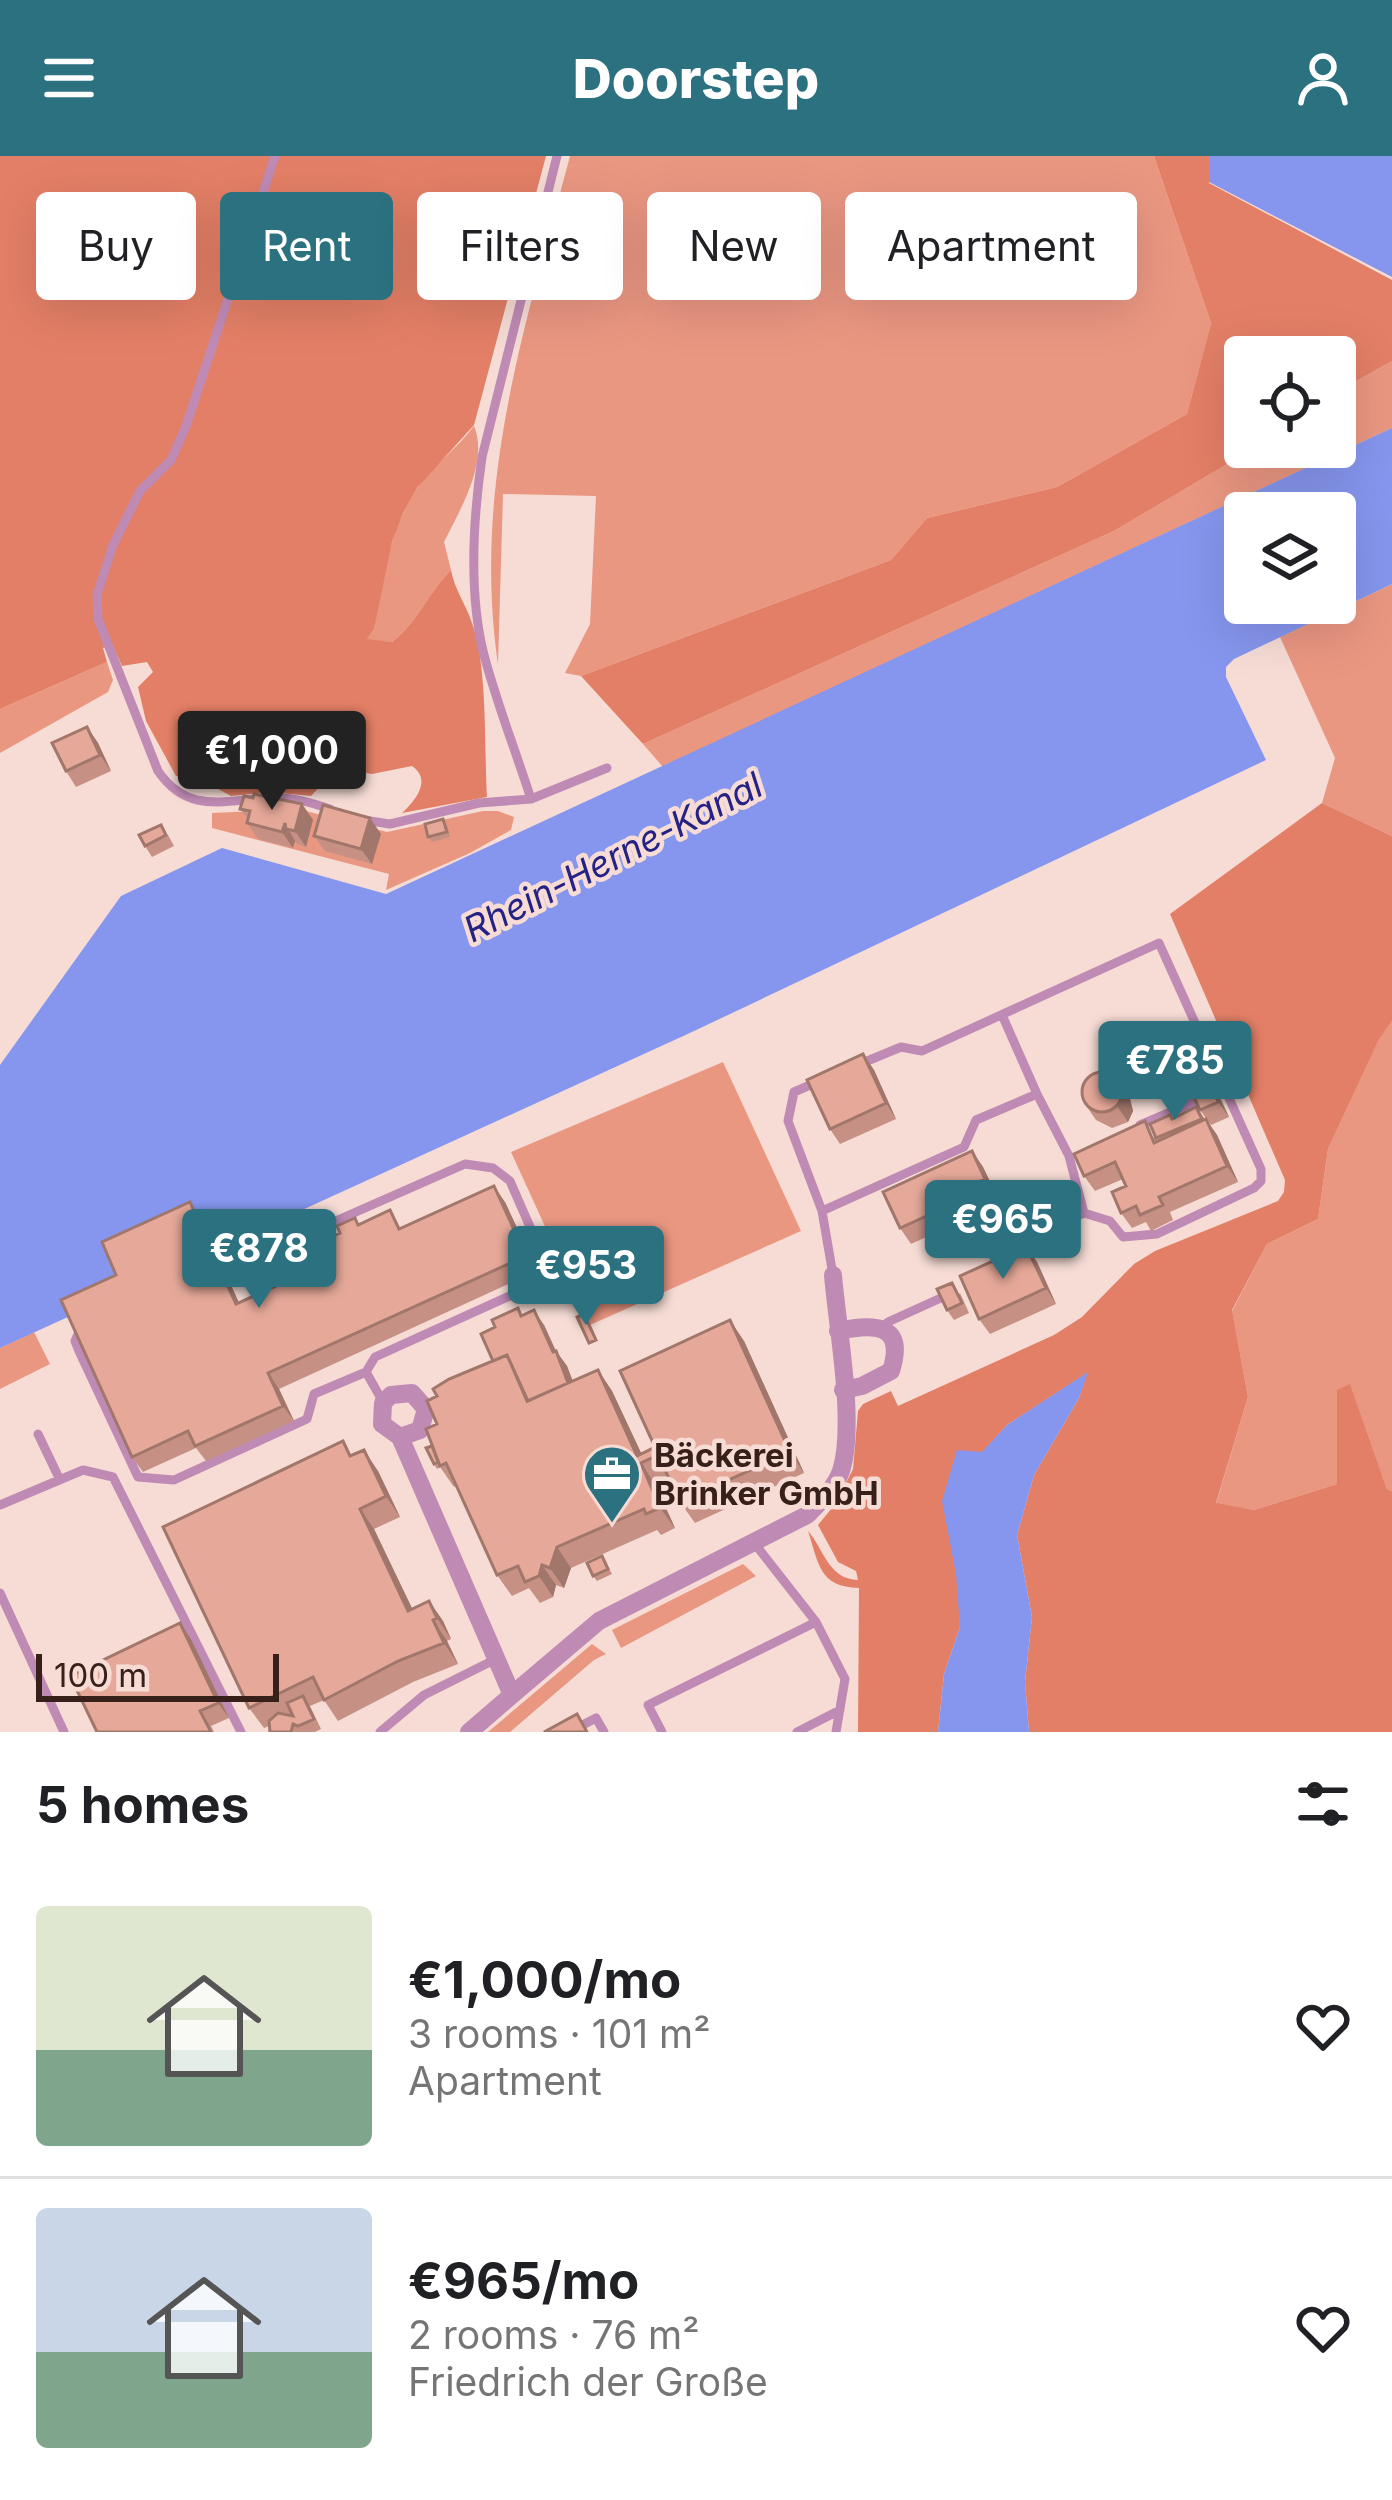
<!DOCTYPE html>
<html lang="en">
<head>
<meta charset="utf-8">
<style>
  :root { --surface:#fff; --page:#f2f2f2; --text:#202124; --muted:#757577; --line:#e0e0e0; --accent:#2c7180 }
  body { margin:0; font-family:Inter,sans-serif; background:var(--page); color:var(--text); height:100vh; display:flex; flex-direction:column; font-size:45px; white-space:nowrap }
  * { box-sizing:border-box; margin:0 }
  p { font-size:39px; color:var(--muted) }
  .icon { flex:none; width:66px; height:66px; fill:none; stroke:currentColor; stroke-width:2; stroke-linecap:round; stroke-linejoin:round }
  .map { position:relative; height:1576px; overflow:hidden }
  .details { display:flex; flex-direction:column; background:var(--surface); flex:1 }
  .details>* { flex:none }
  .hud { position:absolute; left:36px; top:36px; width:1320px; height:108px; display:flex; gap:24px }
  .tools { position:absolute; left:1224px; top:180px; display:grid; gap:24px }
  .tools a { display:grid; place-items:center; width:132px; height:132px; border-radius:12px; background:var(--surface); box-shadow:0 12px 48px #0002; font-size:60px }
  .scale { position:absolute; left:36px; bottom:30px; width:243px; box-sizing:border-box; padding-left:12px; border:6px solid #38201a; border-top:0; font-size:33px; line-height:42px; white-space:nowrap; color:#38201a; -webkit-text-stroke:9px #f6dcd5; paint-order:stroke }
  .price { position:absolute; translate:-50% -102px; padding:0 27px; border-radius:12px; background:var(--accent); color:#fff; font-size:39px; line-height:78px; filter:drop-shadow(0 3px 6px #0008) }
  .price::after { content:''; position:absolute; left:50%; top:72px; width:36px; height:27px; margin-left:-18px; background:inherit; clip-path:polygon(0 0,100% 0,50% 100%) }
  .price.selected { background:#222; color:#fff }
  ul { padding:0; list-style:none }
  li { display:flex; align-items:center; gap:36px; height:300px; padding:0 36px }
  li+li { border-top:3px solid var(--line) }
  li span { display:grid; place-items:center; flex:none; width:336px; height:240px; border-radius:12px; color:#555 }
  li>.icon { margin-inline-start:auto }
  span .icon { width:144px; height:144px; fill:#fffc; stroke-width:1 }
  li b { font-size:51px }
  h2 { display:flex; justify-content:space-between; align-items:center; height:144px; padding:0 36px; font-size:51px }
  .pill { padding:0 42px; border-radius:12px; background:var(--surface); box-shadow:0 12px 48px #0002; font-size:42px; line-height:108px }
  .pill.selected { background:var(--accent); color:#fff }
  header { display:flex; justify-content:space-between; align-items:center; height:156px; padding:0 36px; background:var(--accent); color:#fff; font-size:54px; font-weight:800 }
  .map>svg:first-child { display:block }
  .green { fill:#ea9782 }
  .forest { fill:#e37f66 }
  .water { fill:#8696ee; fill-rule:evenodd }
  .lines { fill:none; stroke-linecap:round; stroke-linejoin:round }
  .service { stroke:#bf8ab4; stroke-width:9 }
  .minor { stroke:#bf8ab4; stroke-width:18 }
  .wall { fill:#c69184 }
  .shaded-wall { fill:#a1766b }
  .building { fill:#e6a999; stroke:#a1766b; stroke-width:3 }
  .labels { text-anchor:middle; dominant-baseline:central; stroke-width:9; stroke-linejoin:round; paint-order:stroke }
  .poi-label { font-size:33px; font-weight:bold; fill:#38201a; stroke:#f6dcd5; text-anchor:start }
  .water-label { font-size:36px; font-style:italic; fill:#252286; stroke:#f6dcd5 }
</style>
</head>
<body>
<header><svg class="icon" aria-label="menu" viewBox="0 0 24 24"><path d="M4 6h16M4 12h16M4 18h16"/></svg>Doorstep<svg class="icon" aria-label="person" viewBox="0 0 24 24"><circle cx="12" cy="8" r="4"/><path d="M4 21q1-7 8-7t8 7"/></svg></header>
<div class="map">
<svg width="1392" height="1576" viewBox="0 0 1392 1576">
  <rect width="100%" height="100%" fill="#f6dcd5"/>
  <!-- green -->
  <path class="green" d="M 570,0 L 1154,0 L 1211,167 L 1187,258 L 1057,331 L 927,362 L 891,404 L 581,520 L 565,517 L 590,468 L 596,340 L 503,338 L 498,508 C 472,329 525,171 570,0 Z
    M 1392,205 L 1392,272 L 663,611 L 643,588 L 1114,375 L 1256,291 L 1335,291 L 1335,237 Z
    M 474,270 C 489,306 460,354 444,386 L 451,414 C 428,437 418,466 392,486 L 366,484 L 374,473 C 382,425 389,375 416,334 C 432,310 457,293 474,270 Z
    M 1392,428 L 1392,680 L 1322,647 L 1335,602 L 1280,481 Z
    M 107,506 L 113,524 L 108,536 L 0,597 L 0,553 Z
    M 298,653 L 387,676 L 483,655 L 498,655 L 514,661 L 511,674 L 470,697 L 386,734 L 389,718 L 212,672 L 212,657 Z
    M 1392,865 L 1392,1335 L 1387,1333 L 1350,1229 L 1337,1235 L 1337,1328 L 1254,1354 L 1216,1348 L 1248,1241 L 1232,1155 L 1267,1088 L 1318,1063 L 1328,993 L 1379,882 Z
    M 723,906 L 801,1075 L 590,1169 L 511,996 Z
    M 34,1176 L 50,1208 L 0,1233 L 0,1192 Z
    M 743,1408 L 756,1420 L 621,1492 L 612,1474 Z
    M 592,1488 L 606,1498 L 594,1504 L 510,1576 L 488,1576 Z"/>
  <!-- forest -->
  <path class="forest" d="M 0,0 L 546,0 L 474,269 L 417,332 L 403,357 L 392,386 L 374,473 L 367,483 L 392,486 C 418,466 428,437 451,414 C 455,435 466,448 472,467 C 488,511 484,592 487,641 L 402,657 C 416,644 432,624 412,610 L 372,618 L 337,612 L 311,640 L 270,636 L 231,640 L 196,621 L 176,620 L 146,565 L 138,531 L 153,516 L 147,506 L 122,510 L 112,488 L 103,492 L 107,506 L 0,553 Z
    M 1154,0 L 1210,0 L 1209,27 L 1392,124 L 1392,205 L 1335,237 L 1335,201 L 1245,201 L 1245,291 L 1256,291 L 1114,375 L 643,588 L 581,520 L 891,404 L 927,362 L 1057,331 L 1187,258 L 1211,167 Z
    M 1322,647 L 1392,680 L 1392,865 L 1379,883 L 1328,993 L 1318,1063 L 1267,1088 L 1232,1154 L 1248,1241 L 1216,1347 L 1254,1354 L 1337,1328 L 1337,1234 L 1350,1228 L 1387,1333 L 1392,1335 L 1392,1576 L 1029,1576 L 1025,1526 L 1032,1461 L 1017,1379 L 1034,1319 L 1079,1242 L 1087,1217 L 1007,1269 L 982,1297 L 957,1295 L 960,1471 L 944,1518 L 938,1576 L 858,1576 L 859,1432 C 819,1431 819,1408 808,1375 C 824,1393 828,1423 858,1424 L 856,1415 L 838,1406 L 818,1369 L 836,1347 L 853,1313 L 858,1255 L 863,1248 L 891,1235 L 898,1250 L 1054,1179 L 1082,1161 L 1134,1108 L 1155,1095 L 1278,1045 L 1284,1036 L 1285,1024 L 1170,758 Z"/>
  <!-- water -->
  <path class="water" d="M 1209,0 L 1392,0 L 1392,121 L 1209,26 Z
    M 1392,272 L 1392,428 L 1234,503 L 1226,511 L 1226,521 L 1266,604 L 692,876 L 0,1192 L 0,909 L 121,740 L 222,692 L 386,738 ZM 1245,357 L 1335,357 L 1335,447 L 1245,447 Z
    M 1088,1216 L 1079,1242 L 1034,1319 L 1017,1379 L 1032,1461 L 1025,1526 L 1029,1576 L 938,1576 L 944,1518 L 960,1471 L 956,1418 L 942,1345 L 957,1294 L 982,1296 L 1007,1269 Z"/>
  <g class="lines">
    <!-- service -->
    <path class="service" d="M 275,0 L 186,270 L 171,304 L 140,335 L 113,389 L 97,439 L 98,463 L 158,615 C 189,660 226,643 273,642 C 293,641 312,647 330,653
      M 531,643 C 516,596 497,548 484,499 C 468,436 473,364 482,301 L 557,0
      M 363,664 L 390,668 L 479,647 L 531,643 L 607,612
      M 1002,859 L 1037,938
      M 817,926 L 794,936 L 788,965 L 822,1055 L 833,1119
      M 1140,969 L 1225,933
      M 822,1055 L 964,991 L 976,964 L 1037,938 L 1069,1000 L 1084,1057 L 1110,1065 L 1123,1081 L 1157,1078 L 1254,1032 L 1261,1025 L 1261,1013 L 1159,787 L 922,895 L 901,891 L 860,908
      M 1010,1088 L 1084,1057
      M 224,1114 L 465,1008 L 493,1012 L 510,1025 L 548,1112 L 547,1123 L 375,1201 L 366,1216 L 383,1246
      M 883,1172 L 888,1166 L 943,1141
      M 79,1176 L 75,1185 L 79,1195 L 138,1321 L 174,1324 L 307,1263 L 314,1238 L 366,1216
      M 38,1278 L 60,1324
      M 0,1349 L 83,1314 L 113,1321 L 241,1576
      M 755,1388 L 816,1466 L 845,1523 L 836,1576
      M 0,1437 L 64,1576
      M 380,1576 L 424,1539 L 494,1504
      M 569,1576 L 596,1562 L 604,1576
      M 662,1576 L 648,1549 L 816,1466
      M 797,1576 L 840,1554"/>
    <!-- minor -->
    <path class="minor" d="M 838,1175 C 875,1167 906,1168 891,1215 L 862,1230 L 843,1234
      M 400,1281 L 420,1274 L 426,1253 L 412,1237 L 391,1239 L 383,1247 L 382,1268 L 400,1281 L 512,1539 L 599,1465 L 807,1359 C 820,1346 835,1332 841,1315 C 856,1268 837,1170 833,1119
      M 469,1576 L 512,1539"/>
  </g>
  <!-- wall -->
  <path class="wall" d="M 87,571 L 98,587 L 111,615 L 76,631 L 66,615 Z
    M 253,642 L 302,648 L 313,664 L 306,691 L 297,688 L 295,685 L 293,692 L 258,683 L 247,667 L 248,663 L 240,653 Z
    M 447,669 L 450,681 L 432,686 L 428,681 Z
    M 381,678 L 372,708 L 325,695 L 314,680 Z
    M 168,679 L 174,690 L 152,701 L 145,690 Z
    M 863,898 L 874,914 L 896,963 L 840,988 L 830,973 Z
    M 1163,914 L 1200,914 L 1199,928 L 1181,935 Z
    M 1129,939 L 1133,955 L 1128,966 L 1112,972 L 1096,964 L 1085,948 Z
    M 1221,944 L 1229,961 L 1211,969 L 1200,954 Z
    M 1196,951 L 1217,979 L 1238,1026 L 1170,1056 L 1173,1064 L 1151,1075 L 1146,1066 L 1132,1072 L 1121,1057 L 1126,1030 L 1123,1023 L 1095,1035 L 1084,1020 L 1156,980 L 1173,962 Z
    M 972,995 L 983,1011 L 996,1038 L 973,1049 L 977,1058 L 911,1088 L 900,1072 Z
    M 190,1046 L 200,1062 L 239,1147 L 316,1112 L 359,1068 L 403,1072 L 505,1046 L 537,1115 L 279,1233 L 294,1265 L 206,1305 L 196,1292 L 143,1316 L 132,1301 L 116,1119 Z
    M 1037,1106 L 1056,1148 L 990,1178 L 979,1163 Z
    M 960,1137 L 969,1157 L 954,1164 L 947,1154 Z
    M 522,1159 L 544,1169 L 556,1195 L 567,1210 L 573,1225 L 598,1214 L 612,1235 L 641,1298 L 655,1291 L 744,1185 L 804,1317 L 695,1367 L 680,1346 L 669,1321 L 655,1328 L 675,1372 L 661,1379 L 657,1374 L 571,1412 L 564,1432 L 556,1429 L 553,1441 L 540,1447 L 529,1432 L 512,1440 L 497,1419 L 457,1329 L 454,1331 L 440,1311 L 437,1313 L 434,1308 L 432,1290 L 437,1268 L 437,1240 L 493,1205 Z
    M 378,1315 L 400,1361 L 374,1373 L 412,1453 L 429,1445 L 443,1465 L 451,1483 L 447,1485 L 458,1508 L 413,1526 L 338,1565 L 324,1544 L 310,1550 L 321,1573 L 315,1576 L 270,1576 L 269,1570 L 264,1572 L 249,1552 Z
    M 602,1400 L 612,1418 L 597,1425 L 593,1420 Z
    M 191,1483 L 229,1562 L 211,1570 L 214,1576 L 97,1576 Z"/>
  <!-- shaded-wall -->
  <path class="shaded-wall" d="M 87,571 L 98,587 L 111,615 L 100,599 Z
    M 302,648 L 313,664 L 306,691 L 295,675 Z
    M 370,662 L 381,678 L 372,708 L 361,693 Z
    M 285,667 L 295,685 L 293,692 L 282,676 Z
    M 863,898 L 874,914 L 896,963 L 886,947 Z
    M 1193,903 L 1200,914 L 1199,928 L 1191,918 Z
    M 1118,923 L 1129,939 L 1133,955 L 1128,966 L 1117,950 Z
    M 1211,929 L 1221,944 L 1229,961 L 1218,946 Z
    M 1206,963 L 1217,979 L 1238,1026 L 1227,1010 Z
    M 972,995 L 983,1011 L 996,1038 L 985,1023 Z
    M 494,1030 L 505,1046 L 537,1115 L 526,1100 Z
    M 190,1046 L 200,1062 L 247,1164 L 236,1148 Z
    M 1026,1090 L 1037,1106 L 1056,1148 L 1046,1132 Z
    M 534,1154 L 544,1169 L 558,1200 L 556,1195 L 567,1210 L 580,1246 L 569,1230 Z
    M 730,1164 L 744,1185 L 804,1317 L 790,1296 Z
    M 598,1214 L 612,1235 L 645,1305 L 637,1300 Z
    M 268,1217 L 279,1233 L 294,1265 L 283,1250 Z
    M 364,1294 L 378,1315 L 400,1361 L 386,1340 Z
    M 641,1307 L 655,1328 L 675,1372 L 660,1352 Z
    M 360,1353 L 374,1373 L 423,1475 L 408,1455 Z
    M 557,1391 L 571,1412 L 564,1432 L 550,1412 Z
    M 542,1409 L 556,1429 L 553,1441 L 539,1420 Z
    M 429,1445 L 443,1465 L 451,1483 L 437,1462 Z
    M 433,1464 L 447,1485 L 458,1508 L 444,1487 Z
    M 180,1467 L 191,1483 L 229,1562 L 218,1547 Z"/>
  <!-- building -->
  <path class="building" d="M 87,571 L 100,599 L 66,615 L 52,587 Z
    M 254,638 L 302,648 L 295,675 L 286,673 L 285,667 L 282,676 L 247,667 L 250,655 L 240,653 L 244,640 L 253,642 Z
    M 323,649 L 370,662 L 361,693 L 314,680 Z
    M 443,663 L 447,676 L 428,681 L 425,668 Z
    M 161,669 L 166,679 L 145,690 L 139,679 Z
    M 1173,894 L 1187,895 L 1193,903 L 1191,918 L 1174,924 L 1163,914 L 1165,900 Z
    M 863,898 L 886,947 L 830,973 L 807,924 Z
    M1082 936a20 20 0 1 1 40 0a20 20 0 1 1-40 0Z
    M 1211,929 L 1218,946 L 1200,954 L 1192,937 Z
    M 1196,951 L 1202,963 L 1156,982 L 1150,968 L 1170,959 L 1172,963 Z
    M 1206,963 L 1227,1010 L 1159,1041 L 1163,1049 L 1140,1059 L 1136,1050 L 1121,1057 L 1112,1036 L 1126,1030 L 1115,1006 L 1084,1020 L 1074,998 L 1145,965 L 1154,987 Z
    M 972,995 L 985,1023 L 962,1033 L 966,1042 L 900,1072 L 883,1036 Z
    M 494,1030 L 526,1100 L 268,1217 L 283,1250 L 195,1290 L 188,1275 L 132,1301 L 61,1144 L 116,1119 L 102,1086 L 190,1046 L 236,1148 L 316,1112 L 307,1092 L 340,1077 L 337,1070 L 355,1062 L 358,1069 L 390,1054 L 399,1073 Z
    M 1026,1090 L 1046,1132 L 979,1163 L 960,1120 Z
    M 952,1127 L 962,1147 L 947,1154 L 937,1133 Z
    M 518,1152 L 521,1160 L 534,1154 L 553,1196 L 556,1195 L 568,1227 L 528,1245 L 507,1199 L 493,1205 L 481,1178 L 495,1171 L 492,1164 Z
    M 584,1158 L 596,1184 L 589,1187 L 577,1161 Z
    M 730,1164 L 790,1296 L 680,1346 L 658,1299 L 641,1307 L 660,1352 L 646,1358 L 644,1353 L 557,1391 L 550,1412 L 542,1409 L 539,1420 L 525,1426 L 518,1410 L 497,1419 L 446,1307 L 440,1310 L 426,1273 L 437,1268 L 427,1245 L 437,1240 L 433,1233 L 449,1223 L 507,1199 L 527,1245 L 598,1214 L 637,1300 L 655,1291 L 620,1215 Z
    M 343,1285 L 350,1300 L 364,1294 L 386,1340 L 360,1353 L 408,1455 L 429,1445 L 437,1462 L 433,1464 L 444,1487 L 398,1505 L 324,1544 L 313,1521 L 249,1552 L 163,1371 Z
    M 432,1290 L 438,1306 L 434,1308 L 426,1292 Z
    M 602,1400 L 608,1413 L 593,1420 L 587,1407 Z
    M 180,1467 L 218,1547 L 200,1555 L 211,1576 L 97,1576 L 70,1520 Z
    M 303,1540 L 314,1563 L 298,1570 L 293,1568 L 291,1576 L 270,1576 L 269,1565 L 278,1557 L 293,1560 L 287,1547 Z
    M 577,1558 L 587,1576 L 544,1576 Z"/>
  <!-- icons -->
  <defs>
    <g id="office-pin" transform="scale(3)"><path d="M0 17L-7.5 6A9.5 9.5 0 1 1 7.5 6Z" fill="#2c7180" stroke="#f6dcd5"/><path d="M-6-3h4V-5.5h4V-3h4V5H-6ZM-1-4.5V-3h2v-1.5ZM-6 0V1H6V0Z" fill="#fff"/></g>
  </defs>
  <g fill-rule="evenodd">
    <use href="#office-pin" x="612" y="1318"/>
  </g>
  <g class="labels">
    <!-- poi labels -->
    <g class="poi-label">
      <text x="654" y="1299">Bäckerei<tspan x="654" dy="38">Brinker GmbH</tspan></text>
    </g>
    <!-- water labels -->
    <g class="water-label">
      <text transform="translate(613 701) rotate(-27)">Rhein-Herne-Kanal</text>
    </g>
  </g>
</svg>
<div class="tools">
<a><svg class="icon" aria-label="locate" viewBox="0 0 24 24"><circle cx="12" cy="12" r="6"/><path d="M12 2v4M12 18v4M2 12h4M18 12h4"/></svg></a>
<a><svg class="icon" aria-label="layers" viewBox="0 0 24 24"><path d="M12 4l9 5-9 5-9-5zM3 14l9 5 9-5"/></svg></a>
</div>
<div class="scale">100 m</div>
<b class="price selected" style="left:272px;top:657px">€1,000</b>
<b class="price" style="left:1175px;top:967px">€785</b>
<b class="price" style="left:1003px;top:1126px">€965</b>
<b class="price" style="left:259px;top:1155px">€878</b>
<b class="price" style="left:586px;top:1172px">€953</b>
<div class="hud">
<a class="pill">Buy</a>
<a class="pill selected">Rent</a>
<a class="pill">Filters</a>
<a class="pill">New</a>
<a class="pill">Apartment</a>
</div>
</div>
<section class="details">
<h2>5 homes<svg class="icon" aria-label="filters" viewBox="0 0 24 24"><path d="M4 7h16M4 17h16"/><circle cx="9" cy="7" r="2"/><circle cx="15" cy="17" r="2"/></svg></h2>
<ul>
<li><span style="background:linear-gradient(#dfe7d0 60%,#7fa58c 0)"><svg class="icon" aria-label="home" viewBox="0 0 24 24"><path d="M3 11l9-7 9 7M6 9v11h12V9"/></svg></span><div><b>€1,000/mo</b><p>3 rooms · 101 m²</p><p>Apartment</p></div><svg class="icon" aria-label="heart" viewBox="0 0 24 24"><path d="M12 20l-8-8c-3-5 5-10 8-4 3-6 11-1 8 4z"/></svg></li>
<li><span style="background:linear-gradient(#c9d6e8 60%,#7fa58c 0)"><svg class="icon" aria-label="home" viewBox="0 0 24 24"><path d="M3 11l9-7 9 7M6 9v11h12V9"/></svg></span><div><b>€965/mo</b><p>2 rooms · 76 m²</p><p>Friedrich der Große</p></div><svg class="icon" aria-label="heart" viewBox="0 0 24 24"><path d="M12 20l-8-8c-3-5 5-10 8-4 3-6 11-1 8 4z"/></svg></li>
</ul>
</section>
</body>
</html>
